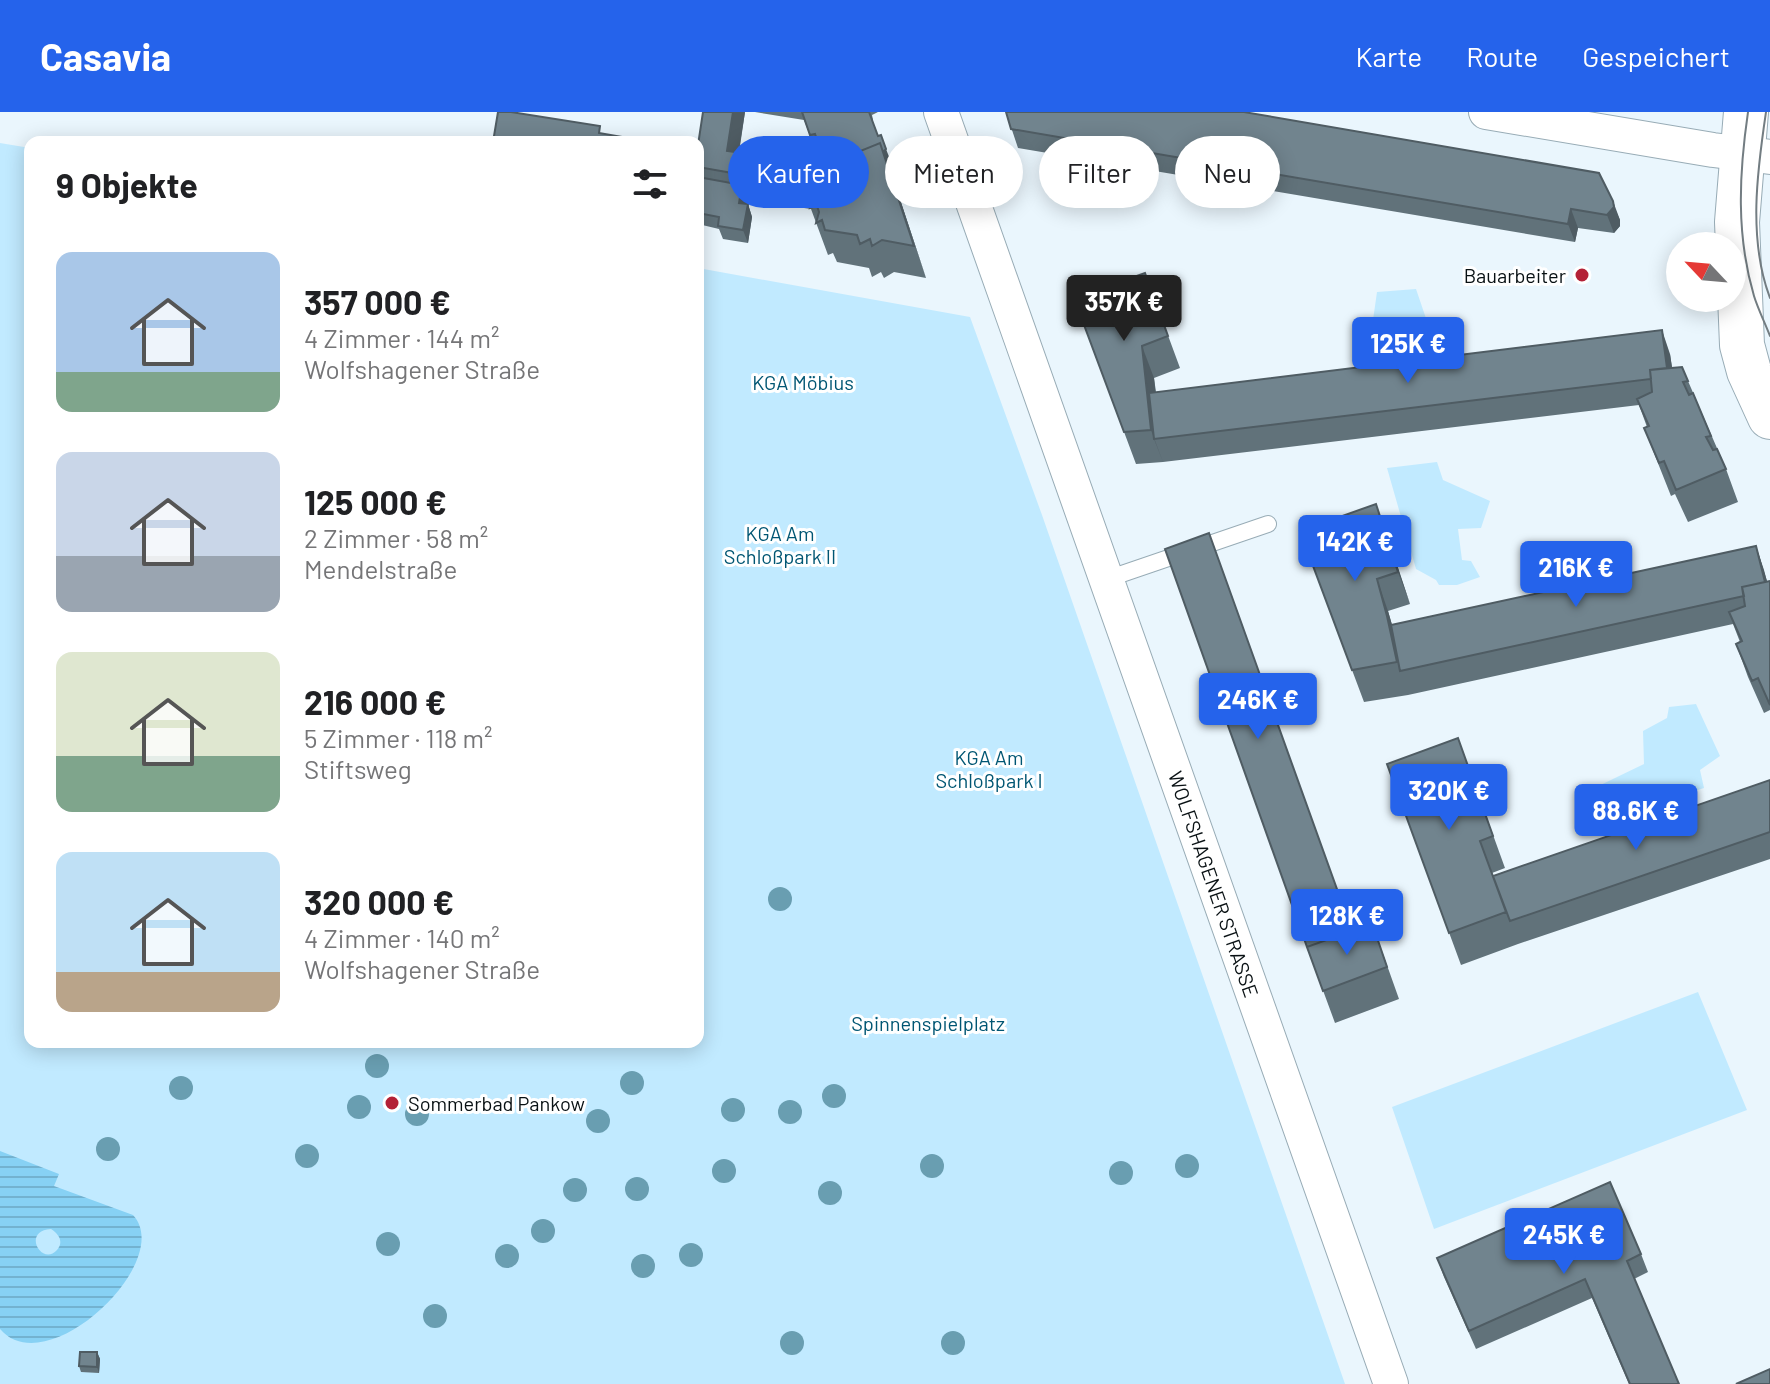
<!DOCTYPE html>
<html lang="de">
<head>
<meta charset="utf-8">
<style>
  :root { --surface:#fff; --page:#f2f2f2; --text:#202124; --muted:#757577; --accent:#2563eb }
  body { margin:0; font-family:Barlow,sans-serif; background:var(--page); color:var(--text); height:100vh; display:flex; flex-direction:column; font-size:30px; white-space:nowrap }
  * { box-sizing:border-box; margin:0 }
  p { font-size:26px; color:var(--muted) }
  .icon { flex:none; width:44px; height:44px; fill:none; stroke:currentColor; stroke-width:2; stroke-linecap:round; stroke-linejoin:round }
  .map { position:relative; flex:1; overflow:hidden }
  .sheet { position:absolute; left:24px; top:24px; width:680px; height:912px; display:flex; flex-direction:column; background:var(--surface); border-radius:16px; box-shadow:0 4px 20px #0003 }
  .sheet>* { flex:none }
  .hud { position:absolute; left:728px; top:24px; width:760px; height:72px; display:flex; gap:16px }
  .needle { width:52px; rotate:296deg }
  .buttons { position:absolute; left:1666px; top:120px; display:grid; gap:16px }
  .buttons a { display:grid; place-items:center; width:80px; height:80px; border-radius:50%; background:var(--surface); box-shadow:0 4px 20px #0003; font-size:40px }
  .price { position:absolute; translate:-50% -68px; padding:0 18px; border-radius:8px; background:var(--accent); color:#fff; font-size:26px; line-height:52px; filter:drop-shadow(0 2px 4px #0008) }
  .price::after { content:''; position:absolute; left:50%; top:48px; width:24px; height:18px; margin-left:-12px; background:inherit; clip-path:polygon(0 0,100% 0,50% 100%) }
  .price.selected { background:#222; color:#fff }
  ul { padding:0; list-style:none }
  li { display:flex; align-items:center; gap:24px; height:200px; padding:0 32px }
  li span { display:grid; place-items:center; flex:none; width:224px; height:160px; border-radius:16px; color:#555 }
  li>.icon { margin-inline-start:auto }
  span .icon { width:96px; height:96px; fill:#fffc; stroke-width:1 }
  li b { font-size:34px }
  h2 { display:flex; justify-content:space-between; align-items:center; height:96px; padding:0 32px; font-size:34px }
  .pill { padding:0 28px; border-radius:36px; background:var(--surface); box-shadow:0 4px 20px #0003; font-size:28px; line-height:72px }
  .pill.selected { background:var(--accent); color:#fff }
  header { display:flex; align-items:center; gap:48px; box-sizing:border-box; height:112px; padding:0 40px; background:var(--accent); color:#fff }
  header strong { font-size:38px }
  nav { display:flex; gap:44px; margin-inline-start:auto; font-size:28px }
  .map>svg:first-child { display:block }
  .green { fill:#c1eaff }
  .water { fill:url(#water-rules); fill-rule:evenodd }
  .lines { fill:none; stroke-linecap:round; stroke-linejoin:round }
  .lane-casing { stroke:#98acb6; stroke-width:18 }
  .street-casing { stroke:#98acb6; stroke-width:36 }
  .secondary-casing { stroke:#98acb6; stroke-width:46 }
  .lane { stroke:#fff; stroke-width:16 }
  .street { stroke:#fff; stroke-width:34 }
  .secondary { stroke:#fff; stroke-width:44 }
  .tram { stroke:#737d82; stroke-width:2 }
  .tree { fill:#699eb1 }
  .wall { fill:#61727a }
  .shaded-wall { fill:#4f5c63 }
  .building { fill:#71848e; stroke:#4f5c63; stroke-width:2 }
  .poi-dot { fill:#b32136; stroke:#fff; stroke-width:3 }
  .labels { text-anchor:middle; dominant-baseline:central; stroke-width:6; stroke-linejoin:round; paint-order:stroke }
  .poi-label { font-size:20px; fill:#081013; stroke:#fff; text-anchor:end }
  .park-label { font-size:20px; fill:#005673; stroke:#fff }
  .street-label { font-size:20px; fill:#081013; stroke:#fff }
</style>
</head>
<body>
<header>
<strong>Casavia</strong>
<nav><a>Karte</a><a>Route</a><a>Gespeichert</a></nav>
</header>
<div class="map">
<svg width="1770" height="1272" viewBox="0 0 1770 1272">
  <defs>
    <pattern id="water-rules" width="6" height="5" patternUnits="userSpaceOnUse" patternTransform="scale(2)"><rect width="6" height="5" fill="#87d1f4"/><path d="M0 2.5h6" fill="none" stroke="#73b2d0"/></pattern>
  </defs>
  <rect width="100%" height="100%" fill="#eaf6fd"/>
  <!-- green -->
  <path class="green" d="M 0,31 L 30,36 L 30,930 L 698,930 L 698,156 L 970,205 L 1042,403 L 1345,1272 L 0,1272 Z
    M 1416,177 L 1433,227 L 1370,229 L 1377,180 Z
    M 1437,350 L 1443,368 L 1490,389 L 1481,416 L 1458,417 L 1462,448 L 1471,449 L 1480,465 L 1457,473 L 1439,473 L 1436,468 L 1416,457 L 1387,356 Z
    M 1696,592 L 1720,644 L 1700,658 L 1704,676 L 1662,689 L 1655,703 L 1618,709 L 1614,703 L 1588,711 L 1586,680 L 1644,652 L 1643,619 L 1667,606 L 1669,595 Z
    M 1698,880 L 1747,998 L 1434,1117 L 1392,995 Z"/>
  <!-- water -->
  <path class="water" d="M 0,1039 L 59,1062 L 54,1074 L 133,1103 C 172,1145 69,1250 15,1228 C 9,1226 4,1221 0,1217 ZM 51,1117 C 59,1122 64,1130 57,1138 C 42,1155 21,1119 51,1117 Z"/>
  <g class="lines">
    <!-- lane casing -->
    <g class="lane-casing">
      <path id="lane" d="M 1107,467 L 1268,412"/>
    </g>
    <!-- street casing -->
    <g class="street-casing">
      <path id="street" d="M 941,0 L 1391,1272
        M 1486,0 L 1713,38 L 1770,45"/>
    </g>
    <!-- secondary casing -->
    <g class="secondary-casing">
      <path id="secondary" d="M 1746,0 L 1737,110 L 1742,233 L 1749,259 L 1770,305"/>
    </g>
    <!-- lane -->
    <use href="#lane" class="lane"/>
    <!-- street -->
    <use href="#street" class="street"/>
    <!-- secondary -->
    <use href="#secondary" class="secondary"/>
    <!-- tram -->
    <path class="tram" d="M 1748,0 C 1739,62 1736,123 1754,184 C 1758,197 1765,211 1770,224
      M 1766,0 C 1757,60 1748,128 1770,186"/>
  </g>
  <!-- trees -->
  <g class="tree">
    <circle cx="780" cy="787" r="12"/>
    <circle cx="377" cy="954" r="12"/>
    <circle cx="632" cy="971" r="12"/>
    <circle cx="181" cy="976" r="12"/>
    <circle cx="834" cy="984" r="12"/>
    <circle cx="359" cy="995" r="12"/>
    <circle cx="733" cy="998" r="12"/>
    <circle cx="790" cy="1000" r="12"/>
    <circle cx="417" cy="1002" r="12"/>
    <circle cx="598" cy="1009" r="12"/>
    <circle cx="108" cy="1037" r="12"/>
    <circle cx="307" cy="1044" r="12"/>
    <circle cx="932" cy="1054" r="12"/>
    <circle cx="1187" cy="1054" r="12"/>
    <circle cx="724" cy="1059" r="12"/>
    <circle cx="1121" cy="1061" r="12"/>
    <circle cx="637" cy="1077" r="12"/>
    <circle cx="575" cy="1078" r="12"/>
    <circle cx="830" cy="1081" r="12"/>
    <circle cx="543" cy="1119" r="12"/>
    <circle cx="388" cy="1132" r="12"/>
    <circle cx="691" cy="1143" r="12"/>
    <circle cx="507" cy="1144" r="12"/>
    <circle cx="643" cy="1154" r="12"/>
    <circle cx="435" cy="1204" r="12"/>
    <circle cx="792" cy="1231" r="12"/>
    <circle cx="953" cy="1231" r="12"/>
  </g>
  <!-- wall -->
  <path class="wall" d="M 745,0 L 739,41 L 751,65 L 746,92 L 748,92 L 752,105 L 748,131 L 723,127 L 719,117 L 698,112 L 698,33 Z
    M 755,0 L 878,0 L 872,3 L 873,8 L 872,8 L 878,24 L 895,60 L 892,63 L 926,166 L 894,160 L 884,166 L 881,160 L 872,165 L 869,156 L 837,150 L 833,141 L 828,143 L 811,97 L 797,95 L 789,71 L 817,42 L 804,8 Z
    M 1006,0 L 1599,61 L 1620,108 L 1620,114 L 1614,121 L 1578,116 L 1575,130 L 1018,36 Z
    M 1145,161 L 1180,256 L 1154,266 L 1156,280 L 1670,242 L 1672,256 L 1688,269 L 1726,357 L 1738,390 L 1688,410 L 1675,382 L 1671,384 L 1644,316 L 1647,315 L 1639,293 L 1163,350 L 1136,352 L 1074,186 Z
    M 1376,392 L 1410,492 L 1388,499 L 1392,513 L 1756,434 L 1767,469 L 1770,469 L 1770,598 L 1764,601 L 1748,565 L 1736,532 L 1740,530 L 1733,512 L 1408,583 L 1364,590 L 1300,419 Z
    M 1458,626 L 1505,756 L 1492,761 L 1493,764 L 1770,668 L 1770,747 L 1518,832 L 1461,853 L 1387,652 Z
    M 1372,811 L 1399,887 L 1335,911 L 1307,835 Z
    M 1641,1142 L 1648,1160 L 1634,1167 L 1679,1272 L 1629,1272 L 1592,1186 L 1476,1237 L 1444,1165 L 1437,1146 Z
    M 97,1240 L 100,1247 L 99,1261 L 81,1260 L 79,1254 Z"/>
  <!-- shaded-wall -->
  <path class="shaded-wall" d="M 733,0 L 745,0 L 735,63 L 727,39 Z
    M 880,31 L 886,37 L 895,60 L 892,63 L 926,166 Z
    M 742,41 L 751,65 L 744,104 L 739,91 L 742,73 L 738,62 Z
    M 1613,89 L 1620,108 L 1620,114 L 1614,121 L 1607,103 Z
    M 748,92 L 752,105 L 748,131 L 743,118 Z
    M 1571,97 L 1578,116 L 1575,130 L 1568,112 Z
    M 1662,218 L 1670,242 L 1677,288 L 1668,265 Z
    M 1142,234 L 1154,266 L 1160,326 L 1154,327 L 1163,350 L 1151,318 Z
    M 1376,392 L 1388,425 L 1410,492 L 1398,460 Z
    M 1756,434 L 1764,458 L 1770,481 L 1767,479 Z
    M 1377,467 L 1388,499 L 1399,537 L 1400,559 Z
    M 97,1240 L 100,1247 L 99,1261 L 97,1255 Z"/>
  <!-- building -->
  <path class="building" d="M 498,0 L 511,0 L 600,14 L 599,21 L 651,30 L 493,30 Z
    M 703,0 L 733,0 L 727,39 L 742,41 L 738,62 L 698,55 L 698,33 Z
    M 802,0 L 869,0 L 878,24 L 881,23 L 886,37 L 883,40 L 880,31 L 806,61 L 809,70 L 801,74 L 789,71 L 794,52 L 821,40 L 815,22 L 810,23 Z
    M 1006,0 L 1244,0 L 1599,61 L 1613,89 L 1614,95 L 1607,103 L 1571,97 L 1568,112 L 1011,17 Z
    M 880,31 L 914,134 L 882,128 L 872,134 L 870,127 L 860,132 L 857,123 L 825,118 L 822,108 L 816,111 L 819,100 L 817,94 L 810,96 L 814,84 L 806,61 Z
    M 698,65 L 742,73 L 739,91 L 748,92 L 743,118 L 718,114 L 719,105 L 698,101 Z
    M 1145,161 L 1168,224 L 1142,234 L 1151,318 L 1124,320 L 1074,186 Z
    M 1662,218 L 1667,256 L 1650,258 L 1651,267 L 1154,327 L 1149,281 Z
    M 1682,255 L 1688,269 L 1683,270 L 1689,283 L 1693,281 L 1711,324 L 1706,325 L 1713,338 L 1717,337 L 1726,357 L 1676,378 L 1664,349 L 1659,351 L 1644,316 L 1649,314 L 1637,287 L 1652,280 L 1650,258 Z
    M 1376,392 L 1398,460 L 1377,467 L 1387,504 L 1397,550 L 1352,558 L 1300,419 Z
    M 1209,421 L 1352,819 L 1307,835 L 1165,437 Z
    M 1756,434 L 1765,470 L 1742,475 L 1744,484 L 1400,559 L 1391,513 Z
    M 1770,469 L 1770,593 L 1758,566 L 1752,569 L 1736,532 L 1742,529 L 1729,500 L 1745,494 L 1742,475 Z
    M 1458,626 L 1493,724 L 1480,729 L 1506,800 L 1449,821 L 1387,652 Z
    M 1770,668 L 1770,720 L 1510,809 L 1493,764 Z
    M 1372,811 L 1387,855 L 1323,879 L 1307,835 Z
    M 1610,1070 L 1641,1142 L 1627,1149 L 1679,1272 L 1630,1272 L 1585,1167 L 1469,1219 L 1437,1146 Z
    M 80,1240 L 97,1240 L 97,1255 L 79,1254 Z
    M 1770,1257 L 1770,1272 L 1736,1272 Z"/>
  <!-- markers -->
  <g class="poi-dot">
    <circle cx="1582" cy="163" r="8"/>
    <circle cx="392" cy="991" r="8"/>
  </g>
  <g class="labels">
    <!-- poi labels -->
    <g class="poi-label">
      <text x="1566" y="163">Bauarbeiter</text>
      <text x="408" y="991" text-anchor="start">Sommerbad Pankow</text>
    </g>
    <!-- park labels -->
    <g class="park-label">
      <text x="803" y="270">KGA Möbius</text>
      <text x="780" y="421">KGA Am<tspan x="780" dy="23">Schloßpark II</tspan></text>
      <text x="989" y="645">KGA Am<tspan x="989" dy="23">Schloßpark I</tspan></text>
      <text x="928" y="911">Spinnenspielplatz</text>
    </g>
    <!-- street labels -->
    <g class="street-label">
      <text transform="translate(1214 772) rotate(71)">WOLFSHAGENER STRASSE</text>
    </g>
  </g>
</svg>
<div class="buttons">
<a><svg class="needle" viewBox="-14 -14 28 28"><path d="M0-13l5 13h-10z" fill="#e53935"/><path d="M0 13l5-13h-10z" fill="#757577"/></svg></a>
</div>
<b class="price selected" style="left:1124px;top:231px">357K €</b>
<b class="price" style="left:1408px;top:273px">125K €</b>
<b class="price" style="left:1355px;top:471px">142K €</b>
<b class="price" style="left:1576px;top:497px">216K €</b>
<b class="price" style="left:1258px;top:629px">246K €</b>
<b class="price" style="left:1449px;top:720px">320K €</b>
<b class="price" style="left:1636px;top:740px">88.6K €</b>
<b class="price" style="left:1347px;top:845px">128K €</b>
<b class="price" style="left:1564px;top:1164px">245K €</b>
<div class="hud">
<a class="pill selected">Kaufen</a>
<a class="pill">Mieten</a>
<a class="pill">Filter</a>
<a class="pill">Neu</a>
</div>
<section class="sheet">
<h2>9 Objekte<svg class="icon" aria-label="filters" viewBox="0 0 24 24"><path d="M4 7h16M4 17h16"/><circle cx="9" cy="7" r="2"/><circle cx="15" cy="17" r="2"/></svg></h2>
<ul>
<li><span style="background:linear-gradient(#a9c7e8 75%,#7fa58c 0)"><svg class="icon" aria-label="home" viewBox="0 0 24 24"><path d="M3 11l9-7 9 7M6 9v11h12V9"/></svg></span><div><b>357 000 €</b><p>4 Zimmer · 144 m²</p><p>Wolfshagener Straße</p></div></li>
<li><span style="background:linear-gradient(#c9d6e8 65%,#9aa5b1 0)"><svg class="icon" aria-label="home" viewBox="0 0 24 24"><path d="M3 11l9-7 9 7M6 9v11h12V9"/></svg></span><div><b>125 000 €</b><p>2 Zimmer · 58 m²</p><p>Mendelstraße</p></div></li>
<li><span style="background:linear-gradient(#dfe7d0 65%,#7fa58c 0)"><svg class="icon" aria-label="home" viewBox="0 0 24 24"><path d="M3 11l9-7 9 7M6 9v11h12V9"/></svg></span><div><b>216 000 €</b><p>5 Zimmer · 118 m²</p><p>Stiftsweg</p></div></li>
<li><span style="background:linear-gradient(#bfe0f5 75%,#b9a48a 0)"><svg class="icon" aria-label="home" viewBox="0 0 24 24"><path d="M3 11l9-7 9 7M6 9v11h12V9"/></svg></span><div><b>320 000 €</b><p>4 Zimmer · 140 m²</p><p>Wolfshagener Straße</p></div></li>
</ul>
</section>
</div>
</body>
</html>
